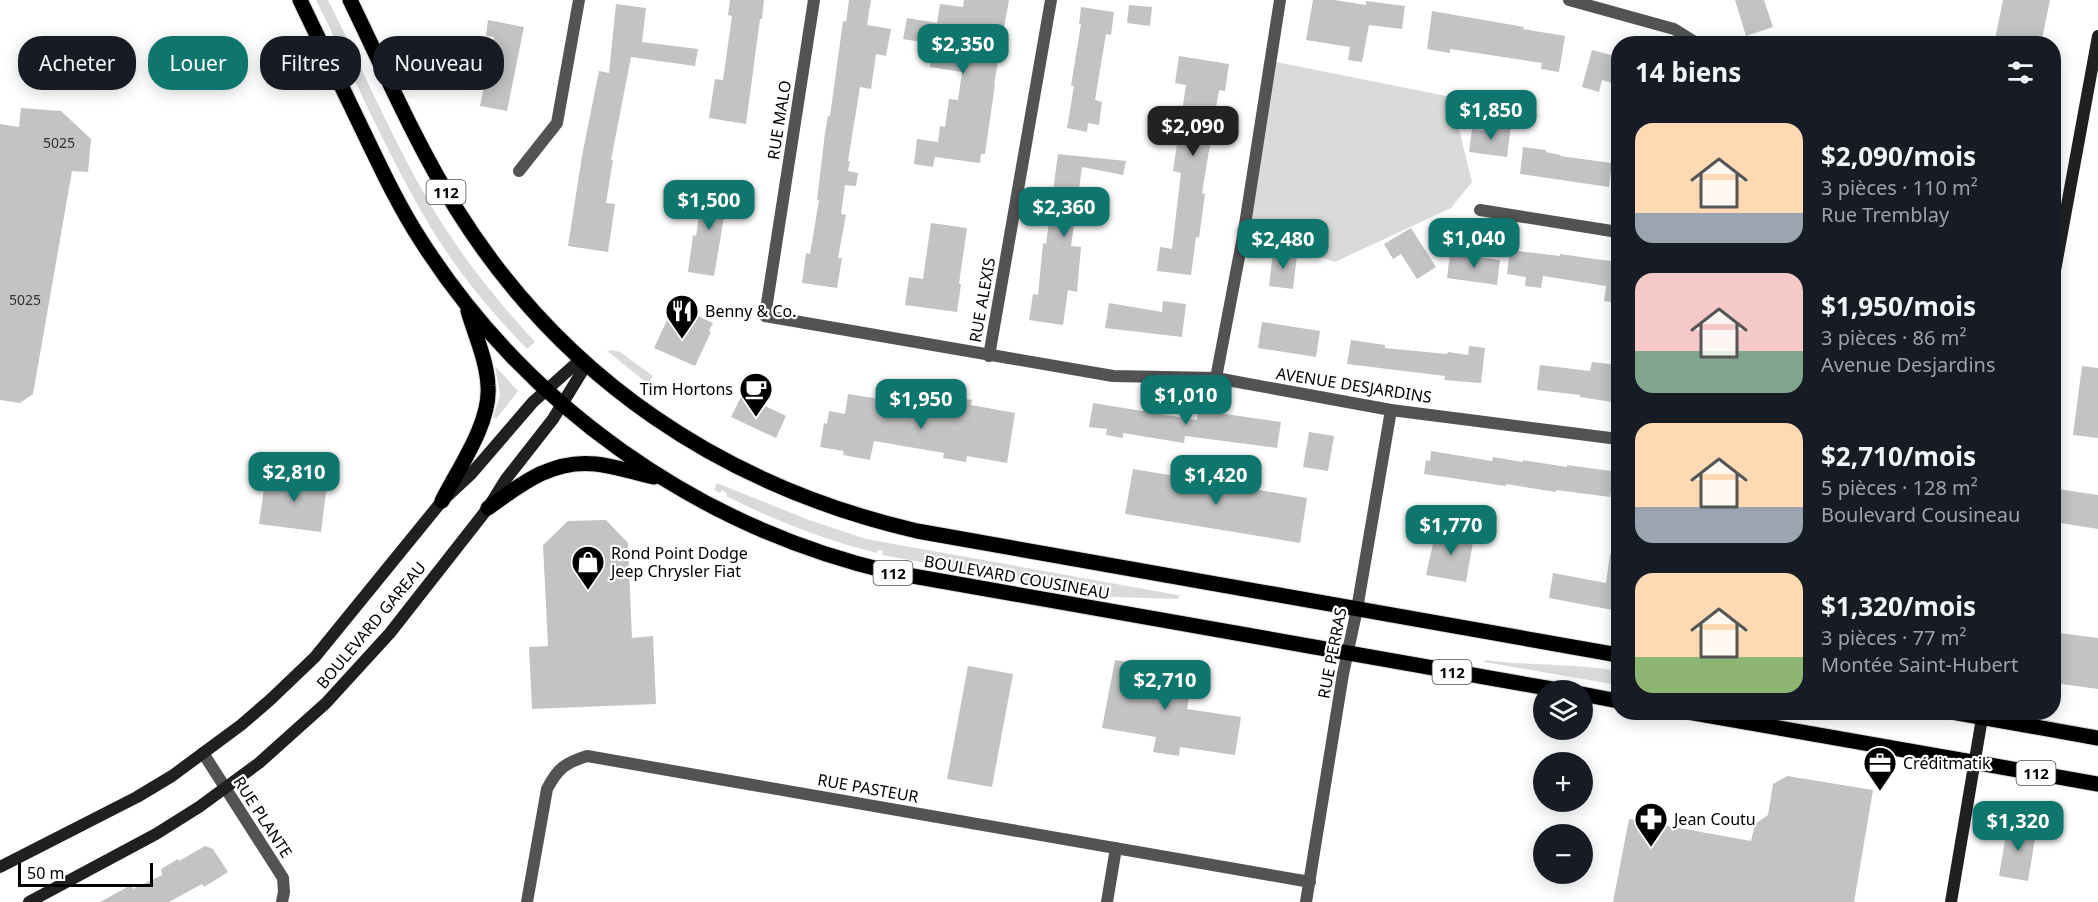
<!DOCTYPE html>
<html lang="fr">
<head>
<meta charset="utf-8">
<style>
  :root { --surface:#171b24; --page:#20242c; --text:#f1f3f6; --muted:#9ea1a6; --accent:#0f766e }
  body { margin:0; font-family:"Noto Sans",sans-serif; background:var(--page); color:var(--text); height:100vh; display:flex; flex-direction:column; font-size:22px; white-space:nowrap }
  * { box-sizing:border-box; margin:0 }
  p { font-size:20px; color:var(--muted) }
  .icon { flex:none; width:33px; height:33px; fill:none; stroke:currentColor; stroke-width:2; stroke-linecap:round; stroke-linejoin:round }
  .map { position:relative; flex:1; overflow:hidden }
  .side { position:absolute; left:1611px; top:36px; width:450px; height:684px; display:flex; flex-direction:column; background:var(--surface); border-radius:24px; box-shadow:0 3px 15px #0003 }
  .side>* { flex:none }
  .banner { position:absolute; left:18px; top:36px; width:570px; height:54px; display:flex; gap:12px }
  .controls { position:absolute; left:1533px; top:680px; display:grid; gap:12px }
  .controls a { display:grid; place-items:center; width:60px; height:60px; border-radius:50%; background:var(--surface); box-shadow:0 3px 15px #0003; font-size:30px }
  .scale { position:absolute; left:18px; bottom:15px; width:135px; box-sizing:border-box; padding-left:6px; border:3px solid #000; border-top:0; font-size:16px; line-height:21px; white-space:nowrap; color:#000; -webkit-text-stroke:4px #fff; paint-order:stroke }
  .price { position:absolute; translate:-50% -51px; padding:0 14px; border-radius:12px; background:var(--accent); color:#fff; font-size:20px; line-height:39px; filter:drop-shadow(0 2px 3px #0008) }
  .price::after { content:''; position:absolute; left:50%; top:36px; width:18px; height:14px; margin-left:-9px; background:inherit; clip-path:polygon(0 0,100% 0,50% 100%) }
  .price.selected { background:#222; color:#fff }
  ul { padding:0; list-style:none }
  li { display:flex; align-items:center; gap:18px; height:150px; padding:0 24px }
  li span { display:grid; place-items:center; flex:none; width:168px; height:120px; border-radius:18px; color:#555 }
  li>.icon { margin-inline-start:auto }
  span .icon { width:72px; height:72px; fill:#fffc; stroke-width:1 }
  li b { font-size:26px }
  h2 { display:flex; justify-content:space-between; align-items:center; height:72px; padding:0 24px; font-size:26px }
  .tag { padding:0 21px; border-radius:24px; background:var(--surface); box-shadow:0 3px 15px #0003; font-size:21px; line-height:54px }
  .tag.selected { background:var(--accent); color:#fff }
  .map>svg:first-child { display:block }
  .green { fill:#dadada }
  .building { fill:#c3c3c3 }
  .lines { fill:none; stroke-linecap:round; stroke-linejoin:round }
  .primary-casing { stroke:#dbdbdb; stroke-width:17 }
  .street { stroke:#535353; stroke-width:12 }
  .secondary { stroke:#202020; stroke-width:12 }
  .primary { stroke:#000; stroke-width:15 }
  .labels { text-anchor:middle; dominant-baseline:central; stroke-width:4.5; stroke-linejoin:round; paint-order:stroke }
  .number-label { font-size:14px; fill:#313131 }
  .shield { fill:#fff; stroke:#4c4c4c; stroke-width:1.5 }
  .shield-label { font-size:15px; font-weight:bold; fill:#000 }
  .street-label { font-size:16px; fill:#000; stroke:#fff }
  .poi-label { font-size:16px; fill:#000; stroke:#fff; text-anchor:start }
</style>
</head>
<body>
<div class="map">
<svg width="2098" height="902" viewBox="0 0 2098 902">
  <rect width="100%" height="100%" fill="#fff"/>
  <!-- green -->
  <path class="green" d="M 316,0 L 328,0 C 367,77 400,159 447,231 C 473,271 503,307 535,342 L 527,349 C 491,312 458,272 431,228 C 387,155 354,76 316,0 Z
    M 1271,61 L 1451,97 L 1472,182 L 1451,208 L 1335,262 L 1244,231 Z
    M 612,350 L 620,352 L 653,376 L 648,384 L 607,351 Z
    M 495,366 L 518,391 L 496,419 L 493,417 L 500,395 Z
    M 717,483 L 809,520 L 866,539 L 1183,596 L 1179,596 L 1178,599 L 1112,597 L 882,555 L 883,551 L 878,550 L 877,553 C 824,540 774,520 726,496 L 727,493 L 722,490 L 720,493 L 714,490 Z
    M 1485,660 C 1529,666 1575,663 1618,671 L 1618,685 L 1484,662 Z"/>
  <!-- building -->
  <path class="building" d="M 730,0 L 764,0 L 762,19 L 760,19 L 746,124 L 709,118 L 715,79 L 723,80 L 732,16 L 728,15 Z
    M 849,0 L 871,0 L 867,25 L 891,29 L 886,56 L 876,54 L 871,89 L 860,87 L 848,161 L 850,161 L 848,171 L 858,173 L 856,186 L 845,185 L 841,214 L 846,215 L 838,258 L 842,258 L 837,288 L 802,283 L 806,253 L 810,254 L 819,200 L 817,200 L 825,133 L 828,116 L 830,116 L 843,21 L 846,22 Z
    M 964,0 L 1009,0 L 994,84 L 995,84 L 985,154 L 981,154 L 980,163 L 935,157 L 933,167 L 914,164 L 917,139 L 938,142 L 940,126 L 945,127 L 949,99 L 958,100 L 962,72 L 930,67 L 933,44 L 903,39 L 907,18 L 937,23 L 940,4 L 963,7 Z
    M 1313,0 L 1334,0 L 1366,5 L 1366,1 L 1405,6 L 1402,29 L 1369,25 L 1362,62 L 1348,60 L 1350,47 L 1306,40 Z
    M 1735,0 L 1764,0 L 1773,27 L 1746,36 Z
    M 2003,0 L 2050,0 L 2041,44 L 1994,44 Z
    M 616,4 L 646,8 L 642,42 L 698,49 L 695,66 L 631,57 L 611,160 L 613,160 L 606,203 L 615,204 L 608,252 L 568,246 L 582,156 L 599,71 L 609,73 Z
    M 1129,5 L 1152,7 L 1150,26 L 1127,23 Z
    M 1081,7 L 1114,12 L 1111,35 L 1106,34 L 1095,100 L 1102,102 L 1099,125 L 1088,123 L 1087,132 L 1067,128 L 1074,86 L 1071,86 L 1081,24 L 1079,24 Z
    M 1432,11 L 1524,27 L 1523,29 L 1565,36 L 1559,72 L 1541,69 L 1542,63 L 1450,49 L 1450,53 L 1427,49 Z
    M 488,20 L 524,27 L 507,111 L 480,106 L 494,37 L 486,36 Z
    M 1592,50 L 1618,57 L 1618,85 L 1602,80 L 1599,92 L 1582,87 Z
    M 1179,56 L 1229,64 L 1225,91 L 1219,90 L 1202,193 L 1205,194 L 1199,238 L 1196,237 L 1191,275 L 1157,271 L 1160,247 L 1172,249 L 1181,173 L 1173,171 L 1186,85 L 1175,83 Z
    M 21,108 L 61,111 L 91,139 L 88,172 L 72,171 L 33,394 L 20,403 L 0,400 L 0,124 L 19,127 Z
    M 1497,123 L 1511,125 L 1507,157 L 1469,152 L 1472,129 L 1496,131 Z
    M 1523,147 L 1546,150 L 1546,152 L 1560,155 L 1560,156 L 1612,163 L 1609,187 L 1520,174 Z
    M 1058,154 L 1126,161 L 1123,175 L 1082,167 L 1071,246 L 1081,247 L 1077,292 L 1068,290 L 1063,325 L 1029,320 L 1033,294 L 1038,295 L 1043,243 L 1046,244 Z
    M 704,184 L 729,188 L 714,276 L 688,272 L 693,235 L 696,236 Z
    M 931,223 L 967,228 L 959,284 L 961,284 L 957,312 L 905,305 L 909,277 L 923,279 Z
    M 1411,228 L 1436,267 L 1417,279 L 1401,254 L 1393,259 L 1384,244 Z
    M 1510,250 L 1560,256 L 1560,254 L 1610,261 L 1618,261 L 1618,303 L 1604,301 L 1606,286 L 1543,276 L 1541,288 L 1525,286 L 1526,277 L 1507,274 Z
    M 1273,252 L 1297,255 L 1293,289 L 1269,286 Z
    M 1450,253 L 1500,260 L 1497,285 L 1447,278 Z
    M 1163,301 L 1186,304 L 1182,337 L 1105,328 L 1109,303 L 1162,312 Z
    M 674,305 L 713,323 L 709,331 L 711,332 L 695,366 L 654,348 Z
    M 1262,322 L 1320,331 L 1316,357 L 1258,348 Z
    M 1351,340 L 1385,345 L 1385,348 L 1447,354 L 1448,352 L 1468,355 L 1469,346 L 1485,348 L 1481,383 L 1444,380 L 1445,376 L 1347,364 Z
    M 1592,362 L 1617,365 L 1612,402 L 1580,397 L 1580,395 L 1537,390 L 1540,365 L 1590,371 Z
    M 2082,366 L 2098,368 L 2098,438 L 2073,435 Z
    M 848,394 L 880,399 L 878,408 L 931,416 L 934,401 L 953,404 L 954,397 L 972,400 L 971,405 L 1015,413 L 1007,463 L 967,456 L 966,462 L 943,458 L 944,453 L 874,441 L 870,460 L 843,455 L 844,451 L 820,447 L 824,423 L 827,424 L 829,411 L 845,414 Z
    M 742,395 L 786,416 L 776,438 L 731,417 Z
    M 1093,403 L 1197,420 L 1198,410 L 1281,422 L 1277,448 L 1185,436 L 1184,443 L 1123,433 L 1123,438 L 1106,435 L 1107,429 L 1089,427 Z
    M 1309,432 L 1334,436 L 1328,471 L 1303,467 Z
    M 1431,451 L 1492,461 L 1493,457 L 1523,462 L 1523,460 L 1567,467 L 1567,465 L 1618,472 L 1618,494 L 1611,492 L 1610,497 L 1556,490 L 1556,492 L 1506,484 L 1506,486 L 1424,474 L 1426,460 L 1430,461 Z
    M 1133,469 L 1307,498 L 1300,543 L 1125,514 Z
    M 266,474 L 318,481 L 328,476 L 335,487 L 326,492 L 321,532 L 259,524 Z
    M 2058,489 L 2098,495 L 2098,529 L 2054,522 Z
    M 606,520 L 628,543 L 632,638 L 653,636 L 656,704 L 532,709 L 529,647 L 548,646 L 543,545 L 568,521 Z
    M 1436,530 L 1474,536 L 1466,582 L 1426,575 Z
    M 1610,554 L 1618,555 L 1618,611 L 1549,598 L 1553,573 L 1606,583 Z
    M 2059,633 L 2098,638 L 2098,689 L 2054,683 Z
    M 1115,660 L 1193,672 L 1187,709 L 1241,717 L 1235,755 L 1180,747 L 1179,756 L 1153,752 L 1156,737 L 1102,728 Z
    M 968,666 L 1013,674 L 992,787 L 947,779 Z
    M 1787,776 L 1873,790 L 1854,902 L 1613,902 L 1629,819 L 1751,841 L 1755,824 L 1768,815 L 1773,784 Z
    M 2008,822 L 2037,827 L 2028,881 L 1999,876 Z
    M 205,846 L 213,849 L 228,872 L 204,887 L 202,884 L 169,902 L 100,902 L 131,885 L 133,889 L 162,875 L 161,869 L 178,859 L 179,861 Z"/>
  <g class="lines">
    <!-- primary casing -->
    <g class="primary-casing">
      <path id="primary" d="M 300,0 C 321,44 342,87 363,131 C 381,168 398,205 420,239 C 526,406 697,527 890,572 L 1558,690
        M 350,0 C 384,70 416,144 457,210 C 563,379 723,486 917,531 L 1618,655
        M 442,501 C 458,469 491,423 488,386 C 487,361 475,335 468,311
        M 488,508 C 521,484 552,459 596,464 C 615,466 635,473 654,477
        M 1582,694 L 1618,701
        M 1688,712 L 2098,784
        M 1952,712 L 2098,738"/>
    </g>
    <!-- street -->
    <path class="street" d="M 814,0 L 765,316 L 1113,376 L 1216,378 L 1391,410 L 1618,439
      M 1569,0 L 1674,29 L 1698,44
      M 519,171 L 557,123 L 579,0
      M 1480,210 L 1618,232
      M 989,356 L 1051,0
      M 1216,378 L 1244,231 L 1280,0
      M 203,753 L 283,878 L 284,892 L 282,902
      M 527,902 L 547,789 C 558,768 565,763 587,756 L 1310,882
      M 1107,902 L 1116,848
      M 1306,902 L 1343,674 L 1357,609 L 1391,410"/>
    <!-- secondary -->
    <path class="secondary" d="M 2054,276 L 2098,36
      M 0,867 L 137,797 L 172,776 L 241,725 L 270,700 L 315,657 L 442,501 L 471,474 L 533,402 L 580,360
      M 29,902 L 156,834 L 199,807 L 259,763 L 326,703 L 390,633 L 488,508 L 506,479 L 553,419 L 586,365
      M 1951,902 L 1983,712"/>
    <!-- primary -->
    <use href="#primary" class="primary"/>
  </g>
  <!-- icons -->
  <defs>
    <g id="restaurant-pin" transform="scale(1.725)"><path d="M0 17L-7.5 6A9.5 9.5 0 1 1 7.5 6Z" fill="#000" stroke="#fff"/><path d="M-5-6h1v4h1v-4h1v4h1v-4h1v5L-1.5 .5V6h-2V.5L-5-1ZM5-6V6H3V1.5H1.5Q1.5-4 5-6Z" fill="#fff"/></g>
    <g id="cafe-pin" transform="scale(1.725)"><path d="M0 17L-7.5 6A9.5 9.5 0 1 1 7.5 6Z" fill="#000" stroke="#fff"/><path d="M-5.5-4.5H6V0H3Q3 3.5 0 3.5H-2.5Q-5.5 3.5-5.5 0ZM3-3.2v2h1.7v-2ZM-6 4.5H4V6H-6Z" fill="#fff"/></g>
    <g id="shop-pin" transform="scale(1.725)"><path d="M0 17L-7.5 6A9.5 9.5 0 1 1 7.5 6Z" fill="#000" stroke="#fff"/><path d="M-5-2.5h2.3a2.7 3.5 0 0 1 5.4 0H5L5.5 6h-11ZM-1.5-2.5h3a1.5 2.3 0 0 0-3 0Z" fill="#fff"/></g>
    <g id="office-pin" transform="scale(1.725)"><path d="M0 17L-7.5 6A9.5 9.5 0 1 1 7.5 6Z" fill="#000" stroke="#fff"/><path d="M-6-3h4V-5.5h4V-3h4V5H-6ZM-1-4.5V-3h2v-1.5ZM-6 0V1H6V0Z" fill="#fff"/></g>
    <g id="pharmacy-pin" transform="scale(1.725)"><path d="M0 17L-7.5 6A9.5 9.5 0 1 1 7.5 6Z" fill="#000" stroke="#fff"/><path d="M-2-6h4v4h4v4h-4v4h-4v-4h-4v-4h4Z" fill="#fff"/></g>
  </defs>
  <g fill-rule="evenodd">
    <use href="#restaurant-pin" x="682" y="311"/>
    <use href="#cafe-pin" x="756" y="389"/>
    <use href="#shop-pin" x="588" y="562"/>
    <use href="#office-pin" x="1880" y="763"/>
    <use href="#pharmacy-pin" x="1651" y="819"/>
  </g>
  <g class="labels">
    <!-- number labels -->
    <g class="number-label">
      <text x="59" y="142">5025</text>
      <text x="25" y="299">5025</text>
    </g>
    <!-- shield labels -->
    <g class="shield">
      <rect x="426.5" y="180" width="39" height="24" rx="4.5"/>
      <rect x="873.5" y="561" width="39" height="24" rx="4.5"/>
      <rect x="1432.5" y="660" width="39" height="24" rx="4.5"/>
      <rect x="2016.5" y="761" width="39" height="24" rx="4.5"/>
    </g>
    <g class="shield-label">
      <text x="446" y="192">112</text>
      <text x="893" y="573">112</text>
      <text x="1452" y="672">112</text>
      <text x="2036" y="773">112</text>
    </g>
    <!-- street labels -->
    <g class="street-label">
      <text transform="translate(779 120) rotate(-81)">RUE MALO</text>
      <text transform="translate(982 300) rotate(-80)">RUE ALEXIS</text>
      <text transform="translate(1354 385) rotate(9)">AVENUE DESJARDINS</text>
      <text transform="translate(1017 577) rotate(10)">BOULEVARD COUSINEAU</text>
      <text transform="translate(371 625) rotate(-50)">BOULEVARD GAREAU</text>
      <text transform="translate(1332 653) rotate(-79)">RUE PERRAS</text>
      <text transform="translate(868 788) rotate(10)">RUE PASTEUR</text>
      <text transform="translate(263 817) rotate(57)">RUE PLANTE</text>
    </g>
    <!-- poi labels -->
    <g class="poi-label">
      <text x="705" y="311">Benny &amp; Co.</text>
      <text x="733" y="389" text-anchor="end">Tim Hortons</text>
      <text x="611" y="553">Rond Point Dodge<tspan x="611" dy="18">Jeep Chrysler Fiat</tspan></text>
      <text x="1903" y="763">Créditmatik</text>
      <text x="1674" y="819">Jean Coutu</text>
    </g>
  </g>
</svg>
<div class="controls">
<a><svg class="icon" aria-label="layers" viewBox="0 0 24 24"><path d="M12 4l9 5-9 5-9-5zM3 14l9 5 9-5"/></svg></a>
<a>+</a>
<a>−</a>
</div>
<div class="scale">50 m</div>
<b class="price" style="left:963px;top:75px">$2,350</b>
<b class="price" style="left:1491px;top:141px">$1,850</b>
<b class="price selected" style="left:1193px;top:157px">$2,090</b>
<b class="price" style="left:709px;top:231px">$1,500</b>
<b class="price" style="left:1064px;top:238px">$2,360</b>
<b class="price" style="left:1474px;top:269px">$1,040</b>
<b class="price" style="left:1283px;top:270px">$2,480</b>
<b class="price" style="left:1186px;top:426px">$1,010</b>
<b class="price" style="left:921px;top:430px">$1,950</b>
<b class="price" style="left:294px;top:503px">$2,810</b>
<b class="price" style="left:1216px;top:506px">$1,420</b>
<b class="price" style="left:1451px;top:556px">$1,770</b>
<b class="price" style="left:1165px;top:711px">$2,710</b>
<b class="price" style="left:2018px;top:852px">$1,320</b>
<div class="banner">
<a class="tag">Acheter</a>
<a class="tag selected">Louer</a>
<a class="tag">Filtres</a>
<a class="tag">Nouveau</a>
</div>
<section class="side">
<h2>14 biens<svg class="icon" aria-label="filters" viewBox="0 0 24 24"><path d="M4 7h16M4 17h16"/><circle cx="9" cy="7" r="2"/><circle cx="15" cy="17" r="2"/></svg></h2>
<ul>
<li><span style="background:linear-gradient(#ffd9b3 75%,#9aa5b1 0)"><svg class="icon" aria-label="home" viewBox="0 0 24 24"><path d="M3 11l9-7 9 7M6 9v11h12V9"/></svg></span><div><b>$2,090/mois</b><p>3 pièces · 110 m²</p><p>Rue Tremblay</p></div></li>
<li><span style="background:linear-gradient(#f6c9c9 65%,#7fa58c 0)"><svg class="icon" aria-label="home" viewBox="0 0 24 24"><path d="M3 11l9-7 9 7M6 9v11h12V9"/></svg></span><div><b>$1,950/mois</b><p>3 pièces · 86 m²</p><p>Avenue Desjardins</p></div></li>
<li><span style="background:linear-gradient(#ffd9b3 70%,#9aa5b1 0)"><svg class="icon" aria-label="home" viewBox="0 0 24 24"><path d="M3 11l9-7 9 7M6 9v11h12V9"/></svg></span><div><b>$2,710/mois</b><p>5 pièces · 128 m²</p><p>Boulevard Cousineau</p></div></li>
<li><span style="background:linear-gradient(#ffd9b3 70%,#8fb573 0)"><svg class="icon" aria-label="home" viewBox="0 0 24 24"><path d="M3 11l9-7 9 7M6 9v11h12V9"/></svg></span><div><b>$1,320/mois</b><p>3 pièces · 77 m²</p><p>Montée Saint-Hubert</p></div></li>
</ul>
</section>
</div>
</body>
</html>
